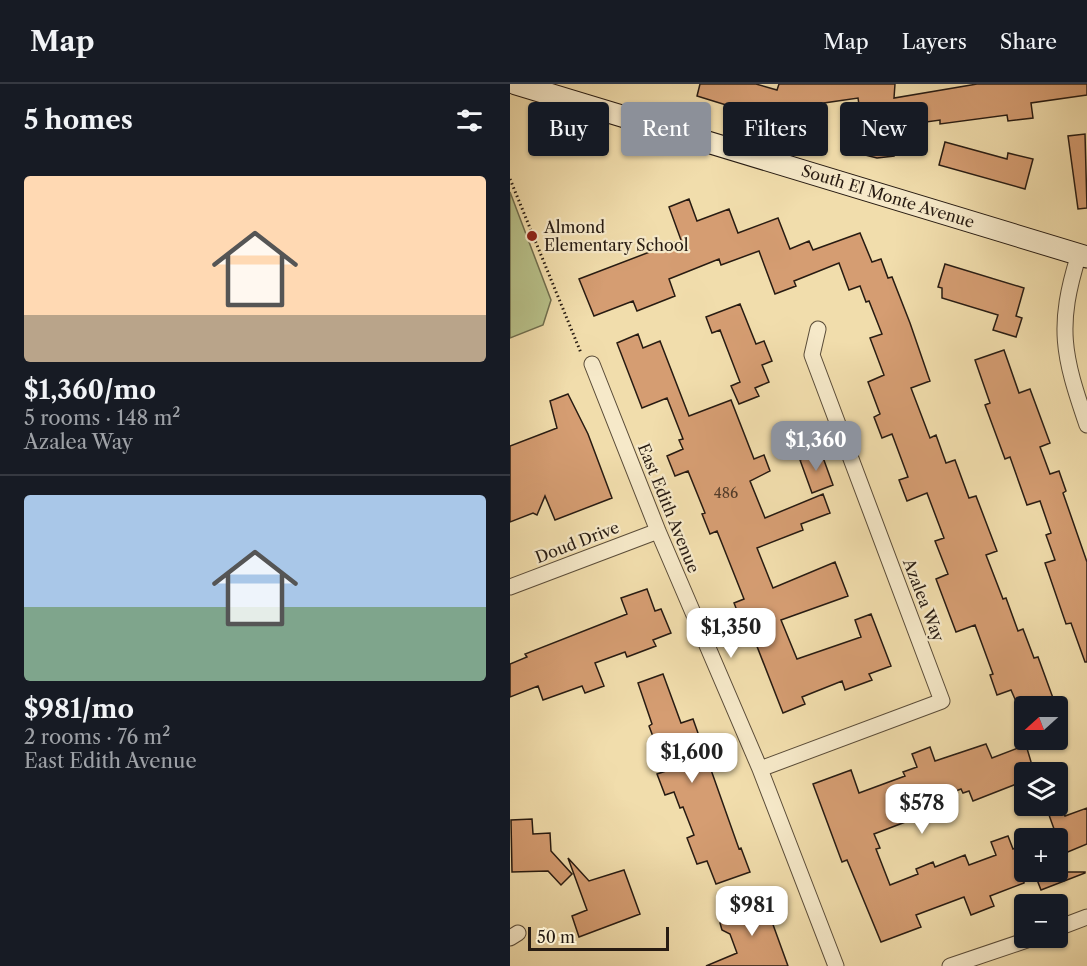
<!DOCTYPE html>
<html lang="en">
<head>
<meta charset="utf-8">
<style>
  :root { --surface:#171b24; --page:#242831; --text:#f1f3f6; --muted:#9ea1a6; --line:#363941; --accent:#8c9099 }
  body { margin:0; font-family:"Libre Caslon Text",serif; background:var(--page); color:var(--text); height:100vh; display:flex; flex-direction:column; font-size:22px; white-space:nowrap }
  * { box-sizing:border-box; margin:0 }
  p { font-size:20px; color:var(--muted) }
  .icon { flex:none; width:33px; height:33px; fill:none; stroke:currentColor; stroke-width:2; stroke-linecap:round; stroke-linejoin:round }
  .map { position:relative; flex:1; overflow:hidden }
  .details { display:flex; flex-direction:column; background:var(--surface); width:510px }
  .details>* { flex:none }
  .hud { position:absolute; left:18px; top:18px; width:468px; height:54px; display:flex; gap:12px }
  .needle { width:39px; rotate:249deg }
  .tools { position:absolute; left:504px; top:612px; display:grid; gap:12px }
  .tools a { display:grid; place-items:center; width:54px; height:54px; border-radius:6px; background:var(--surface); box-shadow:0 2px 4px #0004; font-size:30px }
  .scale { position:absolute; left:18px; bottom:15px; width:141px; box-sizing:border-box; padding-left:6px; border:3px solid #271b12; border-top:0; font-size:16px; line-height:21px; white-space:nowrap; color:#271b12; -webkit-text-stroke:4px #f6e9c9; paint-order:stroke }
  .price { position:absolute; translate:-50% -51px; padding:0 14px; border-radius:12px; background:#fff; color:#222; font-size:20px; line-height:39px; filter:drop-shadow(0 2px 3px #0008) }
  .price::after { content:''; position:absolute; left:50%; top:36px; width:18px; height:14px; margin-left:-9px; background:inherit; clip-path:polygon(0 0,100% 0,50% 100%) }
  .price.selected { background:var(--accent); color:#fff }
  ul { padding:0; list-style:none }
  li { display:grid; align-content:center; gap:12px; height:318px; padding:0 24px }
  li+li { border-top:2px solid var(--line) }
  li span { display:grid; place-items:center; height:186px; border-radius:6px; color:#555 }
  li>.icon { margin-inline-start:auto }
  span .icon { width:108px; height:108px; fill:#fffc; stroke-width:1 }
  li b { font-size:26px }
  h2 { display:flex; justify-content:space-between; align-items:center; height:72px; padding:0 24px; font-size:26px }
  .chip { padding:0 21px; border-radius:6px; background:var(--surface); box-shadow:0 2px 4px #0004; font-size:21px; line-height:54px }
  .chip.selected { background:var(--accent); color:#fff }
  header { display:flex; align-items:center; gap:36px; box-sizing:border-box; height:84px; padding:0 30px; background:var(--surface); border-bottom:2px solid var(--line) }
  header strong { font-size:28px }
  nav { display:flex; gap:33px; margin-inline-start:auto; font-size:21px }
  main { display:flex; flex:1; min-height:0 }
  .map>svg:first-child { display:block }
  .green { fill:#b8c18a; stroke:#706e4e; stroke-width:1.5 }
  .building { fill:#d59d72; stroke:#271b12; stroke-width:1.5 }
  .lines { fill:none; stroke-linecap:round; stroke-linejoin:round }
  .street-casing { stroke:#5a4c38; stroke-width:17 }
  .secondary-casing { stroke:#271b12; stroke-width:23 }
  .path { stroke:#271b12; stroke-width:3; stroke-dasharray:1.5 3; stroke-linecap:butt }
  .street { stroke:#f6e9c9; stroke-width:15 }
  .secondary { stroke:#f6e9c9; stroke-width:21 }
  .poi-dot { fill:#8f2418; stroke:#f6e9c9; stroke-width:2 }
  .labels { text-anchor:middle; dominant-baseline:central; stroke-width:4.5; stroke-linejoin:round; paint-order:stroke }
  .number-label { font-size:14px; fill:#523c2a }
  .street-label { font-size:16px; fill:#271b12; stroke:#f6e9c9 }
  .poi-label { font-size:16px; fill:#271b12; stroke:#f6e9c9; text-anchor:start }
</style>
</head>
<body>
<header>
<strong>Map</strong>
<nav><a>Map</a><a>Layers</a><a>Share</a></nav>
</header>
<main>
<section class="details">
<h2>5 homes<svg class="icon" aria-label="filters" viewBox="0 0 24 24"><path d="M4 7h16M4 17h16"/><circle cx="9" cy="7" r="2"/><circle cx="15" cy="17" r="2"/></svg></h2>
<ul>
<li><span style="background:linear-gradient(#ffd9b3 75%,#b9a48a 0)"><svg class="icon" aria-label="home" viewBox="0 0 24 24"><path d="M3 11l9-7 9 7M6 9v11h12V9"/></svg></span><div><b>$1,360/mo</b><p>5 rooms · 148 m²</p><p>Azalea Way</p></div></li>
<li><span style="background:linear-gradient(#a9c7e8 60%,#7fa58c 0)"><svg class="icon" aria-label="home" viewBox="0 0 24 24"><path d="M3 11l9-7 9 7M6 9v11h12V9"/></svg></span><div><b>$981/mo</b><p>2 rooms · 76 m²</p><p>East Edith Avenue</p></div></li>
</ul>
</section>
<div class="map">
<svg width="577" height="882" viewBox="0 0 577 882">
  <rect width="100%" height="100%" fill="#f1ddac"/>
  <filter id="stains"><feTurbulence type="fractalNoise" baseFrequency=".00333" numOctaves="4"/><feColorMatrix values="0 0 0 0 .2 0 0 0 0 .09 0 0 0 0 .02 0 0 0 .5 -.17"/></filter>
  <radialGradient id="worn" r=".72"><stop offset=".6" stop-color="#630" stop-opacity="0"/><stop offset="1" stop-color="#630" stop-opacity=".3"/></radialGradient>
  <!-- green -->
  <path class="green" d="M 0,108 L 41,216 L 33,241 L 0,254 Z"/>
  <!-- building -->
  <path class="building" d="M 190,0 L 246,0 L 267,6 L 269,0 L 385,0 L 384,14 L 467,0 L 577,0 L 577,11 L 521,19 L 523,34 L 498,37 L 497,31 L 430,40 L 430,36 L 387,42 L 390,63 L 383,64 L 384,72 L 367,74 L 347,69 L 353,47 L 348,14 L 314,19 L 305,45 L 296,42 L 295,45 L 243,25 L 242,29 L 187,12 Z
    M 575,50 L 577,124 L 568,125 L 558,52 Z
    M 435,58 L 497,75 L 498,69 L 523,75 L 515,105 L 429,81 Z
    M 179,115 L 187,137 L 219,125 L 228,149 L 268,134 L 280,165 L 299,157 L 303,166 L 350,149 L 362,178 L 371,175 L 378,194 L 382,193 L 400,239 L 420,297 L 401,304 L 420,354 L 426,351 L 436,379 L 445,376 L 459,414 L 466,412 L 487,467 L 476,471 L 493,515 L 496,514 L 508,547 L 513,545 L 524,574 L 528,573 L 543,614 L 533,618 L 535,622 L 508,622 L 501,606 L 487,611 L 480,591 L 483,590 L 465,541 L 446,548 L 426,495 L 438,490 L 425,457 L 434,454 L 417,409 L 397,417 L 389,396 L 398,393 L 382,350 L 372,354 L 364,333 L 370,330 L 358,298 L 374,291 L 360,254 L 372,250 L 359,217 L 356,218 L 350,202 L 339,206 L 329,179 L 284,197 L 286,202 L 265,210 L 249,167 L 211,181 L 209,175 L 159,195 L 165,212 L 127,227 L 123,217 L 84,232 L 69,195 L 171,156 L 159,123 Z
    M 435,180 L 514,204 L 506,232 L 512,234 L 506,253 L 483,246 L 488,231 L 432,214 L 432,204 L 428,203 Z
    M 230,220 L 246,260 L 254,257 L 262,277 L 252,281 L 259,298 L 245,304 L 249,312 L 229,320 L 221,302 L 230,298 L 210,246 L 202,249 L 196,233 Z
    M 128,250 L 133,264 L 150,257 L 179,332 L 221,316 L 244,375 L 254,371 L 260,387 L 240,397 L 255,434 L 313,410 L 320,429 L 291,440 L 293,446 L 247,464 L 263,504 L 325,478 L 338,512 L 271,536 L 287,575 L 351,553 L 345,536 L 361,530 L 381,582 L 359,590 L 362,596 L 335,606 L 332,597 L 292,613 L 295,620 L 273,629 L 241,547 L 236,549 L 224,519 L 234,515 L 207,447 L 200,450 L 192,430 L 195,429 L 178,387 L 165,392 L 157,372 L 173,365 L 169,356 L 173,355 L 157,314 L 132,324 L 107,259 Z
    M 494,266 L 509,309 L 520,305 L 540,359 L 530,363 L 540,390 L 549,387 L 556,407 L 553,409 L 577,478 L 577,578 L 575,578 L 561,539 L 556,540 L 535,479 L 545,476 L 536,451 L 541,449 L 530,417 L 517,421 L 500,373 L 495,375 L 475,321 L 480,319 L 465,276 Z
    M 58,310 L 78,350 L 102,414 L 45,436 L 35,412 L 27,431 L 23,429 L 0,438 L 0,362 L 47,344 L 40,317 Z
    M 311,368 L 323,401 L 302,409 L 290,376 Z
    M 137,505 L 145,527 L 151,525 L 161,549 L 143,556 L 146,562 L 117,573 L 115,568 L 85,579 L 94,602 L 75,609 L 72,602 L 33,616 L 28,602 L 0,613 L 0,580 L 17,573 L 15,570 L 117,530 L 111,514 Z
    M 153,590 L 171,639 L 183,635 L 229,765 L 231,764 L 240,788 L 206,800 L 197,777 L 187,780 L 177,754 L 184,751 L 173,723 L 170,724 L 164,708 L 155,711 L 147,690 L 156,687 L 139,642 L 142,640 L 128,599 Z
    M 476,660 L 482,674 L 516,661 L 524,688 L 514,688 L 514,697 L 463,717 L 459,707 L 453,709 L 451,705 L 407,722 L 411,732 L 364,750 L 370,764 L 366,765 L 380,801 L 408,790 L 406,785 L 423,778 L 425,783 L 455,771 L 459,781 L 486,771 L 481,758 L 498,752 L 503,765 L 514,760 L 514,799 L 480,812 L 484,822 L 461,831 L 454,813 L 406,831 L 411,843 L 371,858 L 337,776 L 332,778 L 303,700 L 341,686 L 349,709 L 395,692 L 393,688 L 407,683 L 402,670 L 420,663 L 425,677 Z
    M 577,724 L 577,760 L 553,770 L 539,731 L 552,726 L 555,732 Z
    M 22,735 L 23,750 L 40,749 L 41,767 L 62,790 L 51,801 L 38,787 L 2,788 L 1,736 Z
    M 58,774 L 79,797 L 114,786 L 130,830 L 69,853 L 62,832 L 77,826 Z
    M 524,788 L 575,788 L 575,789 L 531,806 Z
    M 253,813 L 278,882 L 196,882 L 227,869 L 220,850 L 212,846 L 210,839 L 214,830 Z"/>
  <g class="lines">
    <!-- street casing -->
    <g class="street-casing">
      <path id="street" d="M 569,170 C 546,243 553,271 577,341
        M 82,280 L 148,447 L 250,685 L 326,882
        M 0,503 L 148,447
        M 250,685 L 432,617 L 302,271 L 308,245
        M 548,844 L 577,833
        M 0,854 L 8,849
        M 440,882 L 523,854"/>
    </g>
    <!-- secondary casing -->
    <g class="secondary-casing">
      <path id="secondary" d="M 6,0 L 577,173"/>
    </g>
    <!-- path -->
    <path class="path" d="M 0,95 L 71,269"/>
    <!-- street -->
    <use href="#street" class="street"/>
    <!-- secondary -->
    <use href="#secondary" class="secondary"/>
  </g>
  <!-- markers -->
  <circle class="poi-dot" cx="22" cy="152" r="6"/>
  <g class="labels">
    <!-- number labels -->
    <g class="number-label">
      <text x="216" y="409">486</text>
    </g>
    <!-- street labels -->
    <g class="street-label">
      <text transform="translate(378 112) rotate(17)">South El Monte Avenue</text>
      <text transform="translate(159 424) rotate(68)">East Edith Avenue</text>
      <text transform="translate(67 458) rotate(-21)">Doud Drive</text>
      <text transform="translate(414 516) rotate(69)">Azalea Way</text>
    </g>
    <!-- poi labels -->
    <g class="poi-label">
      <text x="34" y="143">Almond<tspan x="34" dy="18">Elementary School</tspan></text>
    </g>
  </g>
  <rect width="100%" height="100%" filter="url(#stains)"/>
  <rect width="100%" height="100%" fill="url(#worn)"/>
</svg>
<div class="tools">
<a><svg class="needle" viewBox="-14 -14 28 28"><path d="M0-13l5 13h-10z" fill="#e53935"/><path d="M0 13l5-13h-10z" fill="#9ea1a6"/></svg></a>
<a><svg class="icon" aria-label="layers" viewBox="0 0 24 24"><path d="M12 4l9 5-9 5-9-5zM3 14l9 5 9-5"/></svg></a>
<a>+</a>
<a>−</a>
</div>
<div class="scale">50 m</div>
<b class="price selected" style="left:306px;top:388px">$1,360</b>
<b class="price" style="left:221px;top:575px">$1,350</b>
<b class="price" style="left:182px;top:700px">$1,600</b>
<b class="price" style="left:412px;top:751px">$578</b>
<b class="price" style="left:242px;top:853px">$981</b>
<div class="hud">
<a class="chip">Buy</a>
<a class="chip selected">Rent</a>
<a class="chip">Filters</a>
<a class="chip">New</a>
</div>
</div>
</main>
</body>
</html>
